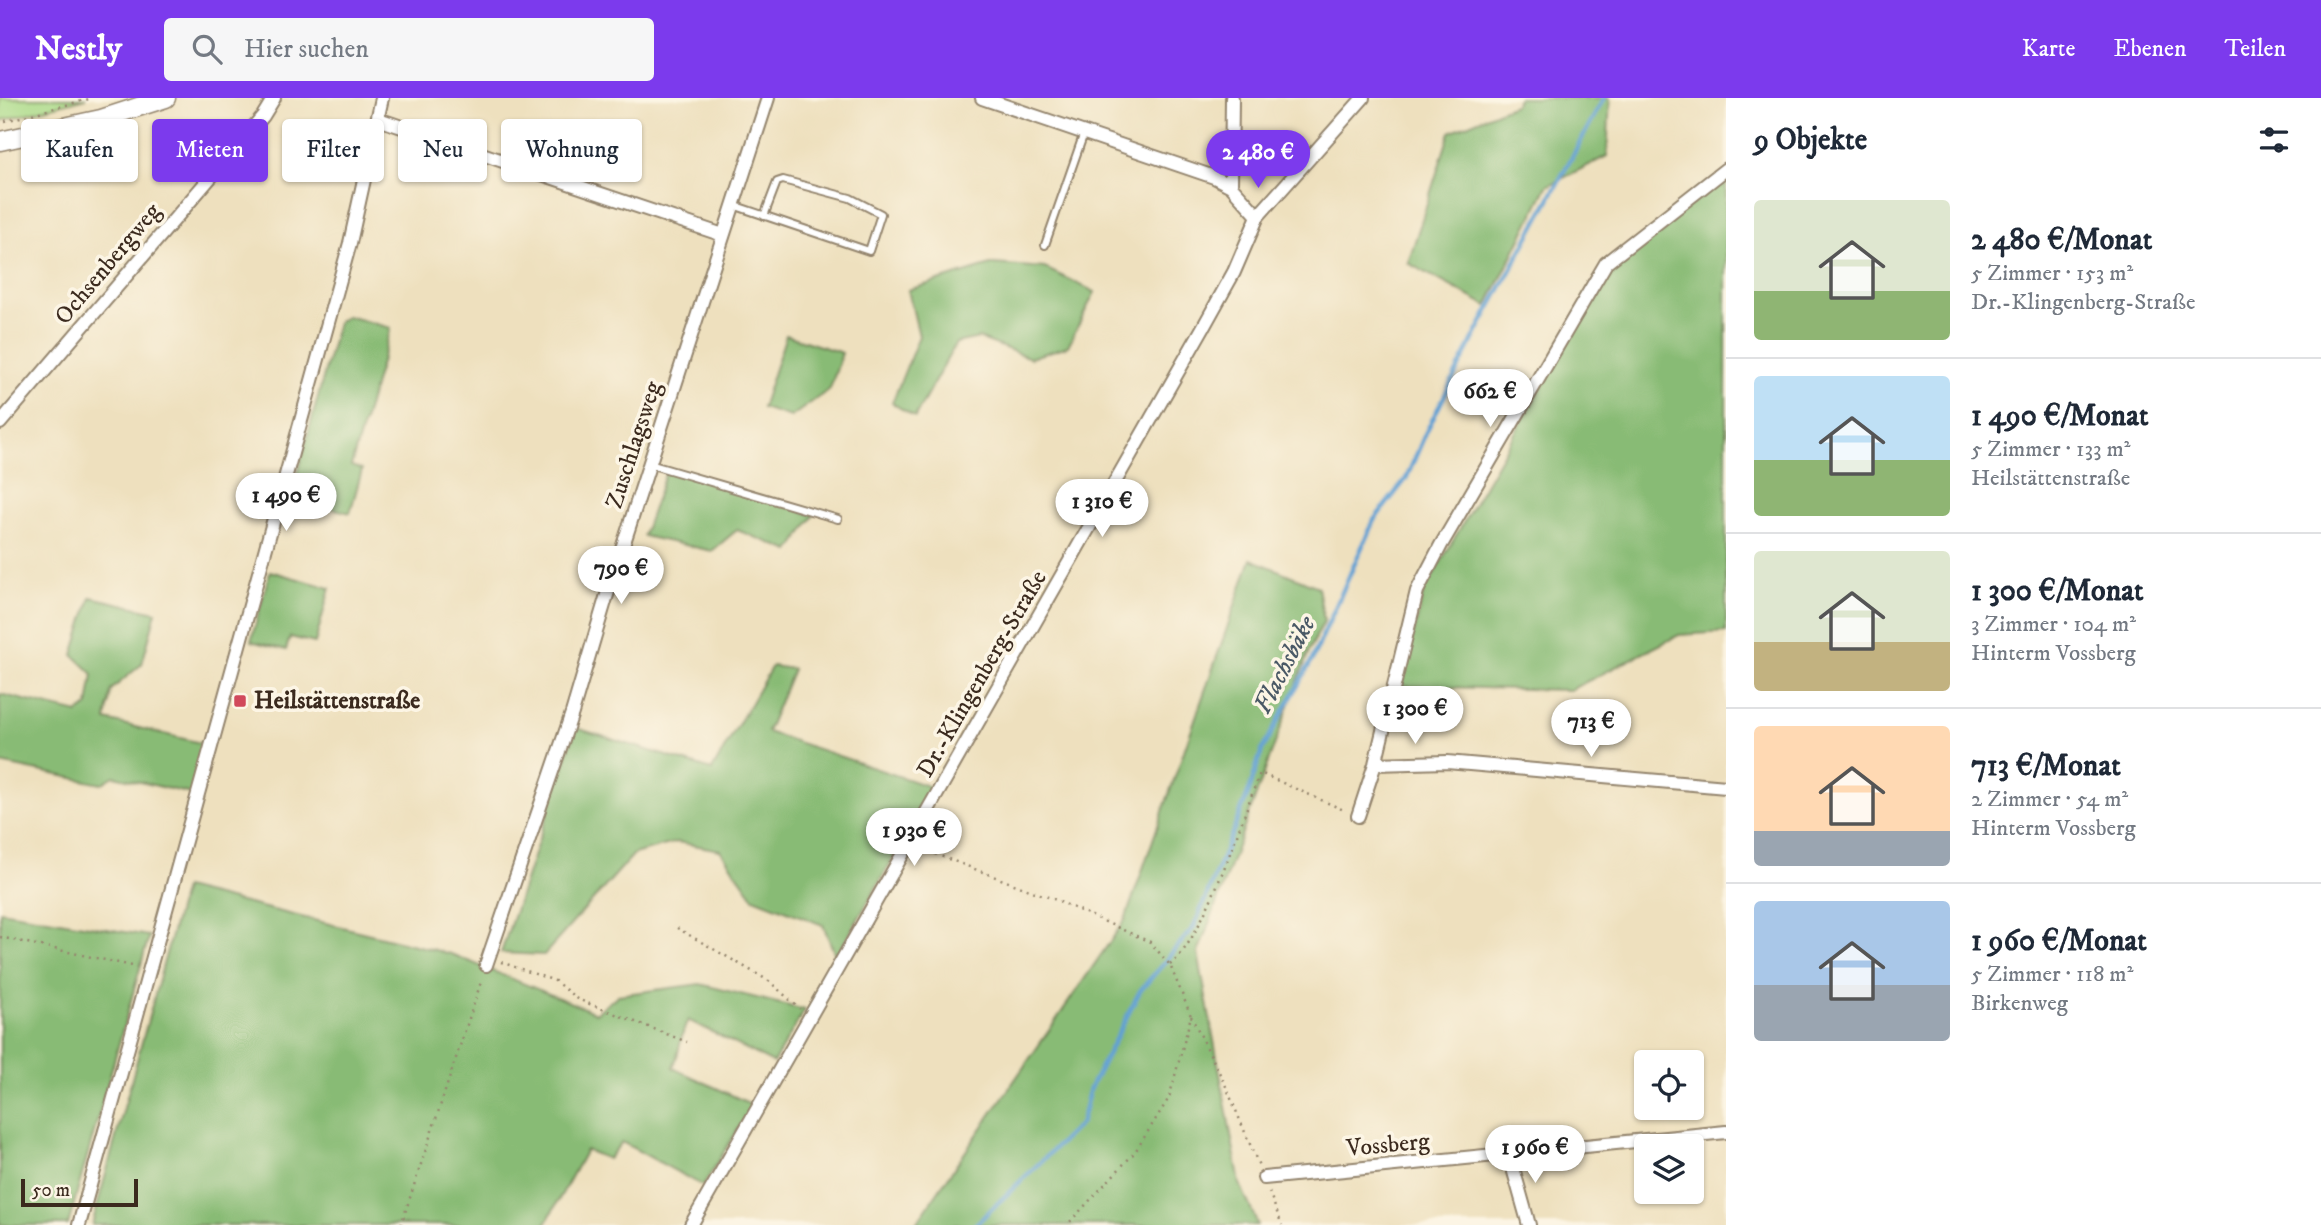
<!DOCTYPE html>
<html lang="de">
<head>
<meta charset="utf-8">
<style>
  :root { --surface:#fff; --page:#f6f6f7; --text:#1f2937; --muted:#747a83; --line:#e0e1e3; --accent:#7c3aed }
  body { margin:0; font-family:"IM FELL DW Pica",serif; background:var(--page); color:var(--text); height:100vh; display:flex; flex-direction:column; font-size:26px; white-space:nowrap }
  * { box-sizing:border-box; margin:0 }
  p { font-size:23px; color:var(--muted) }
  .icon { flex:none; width:38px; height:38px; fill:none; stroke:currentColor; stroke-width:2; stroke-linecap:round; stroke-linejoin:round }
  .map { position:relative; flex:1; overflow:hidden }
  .side { display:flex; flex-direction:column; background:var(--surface); width:595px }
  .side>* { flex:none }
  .top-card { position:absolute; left:21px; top:21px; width:665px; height:63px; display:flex; gap:14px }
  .controls { position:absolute; left:1634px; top:952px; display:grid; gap:14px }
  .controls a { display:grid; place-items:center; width:70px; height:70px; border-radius:7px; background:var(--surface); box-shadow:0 2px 5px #0004; font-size:35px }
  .scale { position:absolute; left:21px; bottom:18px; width:117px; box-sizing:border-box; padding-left:7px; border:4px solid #3b2a1e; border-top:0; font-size:19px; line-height:24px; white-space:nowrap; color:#3b2a1e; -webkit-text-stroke:5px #fcf5e5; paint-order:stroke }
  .price { position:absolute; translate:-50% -60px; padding:0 16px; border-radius:24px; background:#fff; color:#222; font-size:23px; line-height:46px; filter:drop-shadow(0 2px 4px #0008) }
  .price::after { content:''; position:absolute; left:50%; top:42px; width:21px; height:16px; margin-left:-10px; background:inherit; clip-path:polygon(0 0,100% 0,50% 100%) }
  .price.selected { background:var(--accent); color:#fff }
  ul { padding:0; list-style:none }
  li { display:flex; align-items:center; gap:21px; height:175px; padding:0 28px }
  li+li { border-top:2px solid var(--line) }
  li span { display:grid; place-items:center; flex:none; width:196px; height:140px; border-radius:7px; color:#555 }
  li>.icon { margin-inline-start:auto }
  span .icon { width:84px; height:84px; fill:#fffc; stroke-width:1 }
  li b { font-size:30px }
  h2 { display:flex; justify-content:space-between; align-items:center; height:84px; padding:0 28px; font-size:30px }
  .tag { padding:0 24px; border-radius:7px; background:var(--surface); box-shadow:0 2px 5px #0004; font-size:24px; line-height:63px }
  .tag.selected { background:var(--accent); color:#fff }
  header { display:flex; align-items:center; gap:42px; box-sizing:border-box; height:98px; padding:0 35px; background:var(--accent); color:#fff }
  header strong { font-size:33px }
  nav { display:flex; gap:38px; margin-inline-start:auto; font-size:24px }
  .search { width:490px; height:63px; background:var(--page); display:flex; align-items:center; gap:18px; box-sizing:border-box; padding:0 24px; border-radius:7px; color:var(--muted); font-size:26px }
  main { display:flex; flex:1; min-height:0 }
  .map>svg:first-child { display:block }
  .green { fill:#abdb89; stroke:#738254; stroke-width:2 }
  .forest { fill:#88bb75; stroke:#62724a; stroke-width:2 }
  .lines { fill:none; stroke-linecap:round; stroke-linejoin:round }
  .stream { stroke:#60a0d3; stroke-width:4.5 }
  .lane-casing { stroke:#94856e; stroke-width:10 }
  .street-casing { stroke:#94856e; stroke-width:16 }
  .secondary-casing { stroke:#94856e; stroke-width:21 }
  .path { stroke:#94856e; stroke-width:2.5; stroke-dasharray:2 5; stroke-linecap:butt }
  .lane { stroke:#fff; stroke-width:6 }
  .street { stroke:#fff; stroke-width:12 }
  .secondary { stroke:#fff; stroke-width:18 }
  .poi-dot { fill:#d1495b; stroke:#fcf5e5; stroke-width:2.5 }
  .labels { text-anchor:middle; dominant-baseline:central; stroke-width:7; stroke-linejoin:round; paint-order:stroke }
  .street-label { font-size:24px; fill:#3b2a1e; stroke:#fcf5e5 }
  .poi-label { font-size:24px; font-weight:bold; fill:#3b2a1e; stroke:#fcf5e5; text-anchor:start }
  .water-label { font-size:26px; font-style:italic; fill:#4a5966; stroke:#fcf5e5 }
</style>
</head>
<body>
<header>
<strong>Nestly</strong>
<div class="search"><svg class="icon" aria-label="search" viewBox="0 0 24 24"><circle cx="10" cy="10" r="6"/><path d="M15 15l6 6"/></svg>Hier suchen</div>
<nav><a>Karte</a><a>Ebenen</a><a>Teilen</a></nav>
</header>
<main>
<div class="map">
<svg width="1726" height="1127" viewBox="0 0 1726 1127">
  <rect width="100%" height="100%" fill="#fcf5e5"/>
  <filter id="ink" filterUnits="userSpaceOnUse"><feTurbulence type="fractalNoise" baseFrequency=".0143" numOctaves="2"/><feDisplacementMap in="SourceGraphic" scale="14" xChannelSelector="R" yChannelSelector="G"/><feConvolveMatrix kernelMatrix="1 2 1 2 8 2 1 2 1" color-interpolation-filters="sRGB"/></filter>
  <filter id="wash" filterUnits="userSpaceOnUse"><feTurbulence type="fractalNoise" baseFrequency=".00686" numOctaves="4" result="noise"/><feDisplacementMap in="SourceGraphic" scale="28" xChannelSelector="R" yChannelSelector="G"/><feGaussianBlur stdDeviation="1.57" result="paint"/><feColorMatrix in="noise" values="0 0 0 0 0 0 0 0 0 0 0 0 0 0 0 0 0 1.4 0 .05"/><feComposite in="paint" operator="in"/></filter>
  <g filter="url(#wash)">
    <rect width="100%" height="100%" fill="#eee0be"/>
    <!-- green -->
    <path class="green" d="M 0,0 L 86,0 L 0,23 Z"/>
    <!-- forest -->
    <path class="forest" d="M 1519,0 L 1610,0 L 1607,58 L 1547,88 L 1487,208 L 1408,165 L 1450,34 L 1514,7 Z
      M 1726,77 L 1726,534 L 1679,537 L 1570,592 L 1401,588 L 1424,493 L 1609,172 Z
      M 994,166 L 1045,170 L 1095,194 L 1068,248 L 1030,260 L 979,240 L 956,245 L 915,319 L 892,305 L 919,238 L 908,192 Z
      M 347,218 L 391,230 L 351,368 L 362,372 L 350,415 L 291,399 L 338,224 Z
      M 786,237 L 842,255 L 830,291 L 791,319 L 762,310 Z
      M 667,371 L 814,417 L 790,453 L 737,432 L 712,453 L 643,438 Z
      M 1251,461 L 1318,489 L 1324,523 L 1309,553 L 1198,855 L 1240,1086 L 1258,1127 L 915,1127 L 1125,822 Z
      M 270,473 L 330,490 L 315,545 L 290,539 L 286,552 L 251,543 Z
      M 91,499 L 156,514 L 142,566 L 111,592 L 106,622 L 205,646 L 192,696 L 114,678 L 101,686 L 0,665 L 0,596 L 78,615 L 88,608 L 93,576 L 73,557 Z
      M 772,568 L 793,571 L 767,634 L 934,690 L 836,859 L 823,827 L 754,800 L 720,752 L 677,744 L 634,756 L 544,857 L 501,855 L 576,630 L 712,672 Z
      M 184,790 L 451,856 L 596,915 L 618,897 L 700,886 L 805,912 L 773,965 L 688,922 C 680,937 680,954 673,970 L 753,1007 L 703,1088 L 622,1044 L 608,1061 L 586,1052 L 545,1127 L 92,1127 Z
      M 0,813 L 149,838 L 68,1127 L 0,1127 Z"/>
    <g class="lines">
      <!-- stream -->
      <path class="stream" d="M 975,1127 L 1081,1025 L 1090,990 L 1140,893 L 1194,829 L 1248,696 L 1262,652 L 1312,562 L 1374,422 L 1406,381 L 1426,334 L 1478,232 L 1604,0"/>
    </g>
  </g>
  <g filter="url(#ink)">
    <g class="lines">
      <!-- lane casing -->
      <g class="lane-casing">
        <path id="lane" d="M 733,107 L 869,153 L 881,116 L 850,100 L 783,82 L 777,84 L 764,118
          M 1045,147 L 1084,35
          M 649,366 L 838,421"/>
      </g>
      <!-- street casing -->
      <g class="street-casing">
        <path id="street" d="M 982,0 L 1214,79 L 1231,88 L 1258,118
          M 378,21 L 723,137
          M 1231,88 L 1232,0
          M 0,325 L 263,18 L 274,0
          M 1375,666 L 1447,664 L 1726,689
          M 1358,718 L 1375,666 L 1417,493 L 1441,447 L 1606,165 L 1726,71
          M 486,867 L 572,615 L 606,500 L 768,0
          M 1509,1056 L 1529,1127
          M 1264,1080 L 1726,1034
          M 79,1127 L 350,145 L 382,0
          M 691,1127 L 1204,228 L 1234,174 L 1258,118 L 1363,0"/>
      </g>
      <!-- secondary casing -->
      <g class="secondary-casing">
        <path id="secondary" d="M 0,43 L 101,21 L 166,0"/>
      </g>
      <!-- path -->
      <path class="path" d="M 5,23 L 93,0
        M 922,751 L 1056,802 L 1150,844 L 1170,867 L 1191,918 L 1169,1000 L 1135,1054 L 1067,1127
        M 677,830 L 769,883 L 800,911
        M 0,839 L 137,869
        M 501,864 L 555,883 L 577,901 L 687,944
        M 1170,867 C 1204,841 1242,720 1260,675 L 1346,713
        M 1191,918 L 1225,986 L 1259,1068
        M 1269,1094 L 1282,1127
        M 401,1127 L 482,881"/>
      <!-- lane -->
      <use href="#lane" class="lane"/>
      <!-- street -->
      <use href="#street" class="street"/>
      <!-- secondary -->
      <use href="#secondary" class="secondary"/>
    </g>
  </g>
  <!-- markers -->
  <rect class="poi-dot" x="233" y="596" width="14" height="14" rx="3.5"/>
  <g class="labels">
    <!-- street labels -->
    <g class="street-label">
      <text transform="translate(108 166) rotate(-50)">Ochsenbergweg</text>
      <text transform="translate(634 347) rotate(-72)">Zuschlagsweg</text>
      <text transform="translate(982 576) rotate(-60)">Dr.-Klingenberg-Straße</text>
      <text transform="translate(1388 1047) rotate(-5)">Vossberg</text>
    </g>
    <!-- poi labels -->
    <g class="poi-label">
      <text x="254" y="603">Heilstättenstraße</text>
    </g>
    <!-- water labels -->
    <g class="water-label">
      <text transform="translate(1285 567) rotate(-63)">Flachsbäke</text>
    </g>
  </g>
</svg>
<div class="controls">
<a><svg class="icon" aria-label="locate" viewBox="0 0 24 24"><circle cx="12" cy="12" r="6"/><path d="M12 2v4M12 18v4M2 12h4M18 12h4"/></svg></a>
<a><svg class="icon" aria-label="layers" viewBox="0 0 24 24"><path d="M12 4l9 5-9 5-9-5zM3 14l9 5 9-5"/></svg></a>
</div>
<div class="scale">50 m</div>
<b class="price selected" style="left:1258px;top:92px">2 480 €</b>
<b class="price" style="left:1490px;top:331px">662 €</b>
<b class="price" style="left:286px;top:435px">1 490 €</b>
<b class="price" style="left:1102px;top:441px">1 310 €</b>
<b class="price" style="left:621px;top:508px">790 €</b>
<b class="price" style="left:1415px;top:648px">1 300 €</b>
<b class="price" style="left:1591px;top:661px">713 €</b>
<b class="price" style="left:914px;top:770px">1 930 €</b>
<b class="price" style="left:1535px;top:1087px">1 960 €</b>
<div class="top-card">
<a class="tag">Kaufen</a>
<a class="tag selected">Mieten</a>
<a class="tag">Filter</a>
<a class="tag">Neu</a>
<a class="tag">Wohnung</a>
</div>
</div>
<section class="side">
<h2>9 Objekte<svg class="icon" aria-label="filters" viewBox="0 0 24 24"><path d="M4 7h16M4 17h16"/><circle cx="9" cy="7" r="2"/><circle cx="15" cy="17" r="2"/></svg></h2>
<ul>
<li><span style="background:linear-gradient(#dfe7d0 65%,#8fb573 0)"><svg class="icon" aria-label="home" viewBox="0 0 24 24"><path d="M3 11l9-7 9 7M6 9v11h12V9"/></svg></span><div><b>2 480 €/Monat</b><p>5 Zimmer · 153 m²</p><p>Dr.-Klingenberg-Straße</p></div></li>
<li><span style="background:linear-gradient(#bfe0f5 60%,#8fb573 0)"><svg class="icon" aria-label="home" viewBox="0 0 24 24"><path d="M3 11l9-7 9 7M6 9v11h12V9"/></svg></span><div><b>1 490 €/Monat</b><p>5 Zimmer · 133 m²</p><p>Heilstättenstraße</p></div></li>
<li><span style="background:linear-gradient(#dfe7d0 65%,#c2b280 0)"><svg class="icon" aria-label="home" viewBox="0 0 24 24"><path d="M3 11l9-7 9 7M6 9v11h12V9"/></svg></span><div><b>1 300 €/Monat</b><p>3 Zimmer · 104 m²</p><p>Hinterm Vossberg</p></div></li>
<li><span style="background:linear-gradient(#ffd9b3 75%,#9aa5b1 0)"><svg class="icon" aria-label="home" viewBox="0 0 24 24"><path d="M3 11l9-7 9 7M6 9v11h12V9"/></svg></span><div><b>713 €/Monat</b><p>2 Zimmer · 54 m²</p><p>Hinterm Vossberg</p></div></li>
<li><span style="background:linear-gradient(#a9c7e8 60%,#9aa5b1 0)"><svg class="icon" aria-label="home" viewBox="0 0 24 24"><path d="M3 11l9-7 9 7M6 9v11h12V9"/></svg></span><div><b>1 960 €/Monat</b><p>5 Zimmer · 118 m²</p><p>Birkenweg</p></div></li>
</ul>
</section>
</main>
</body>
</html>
